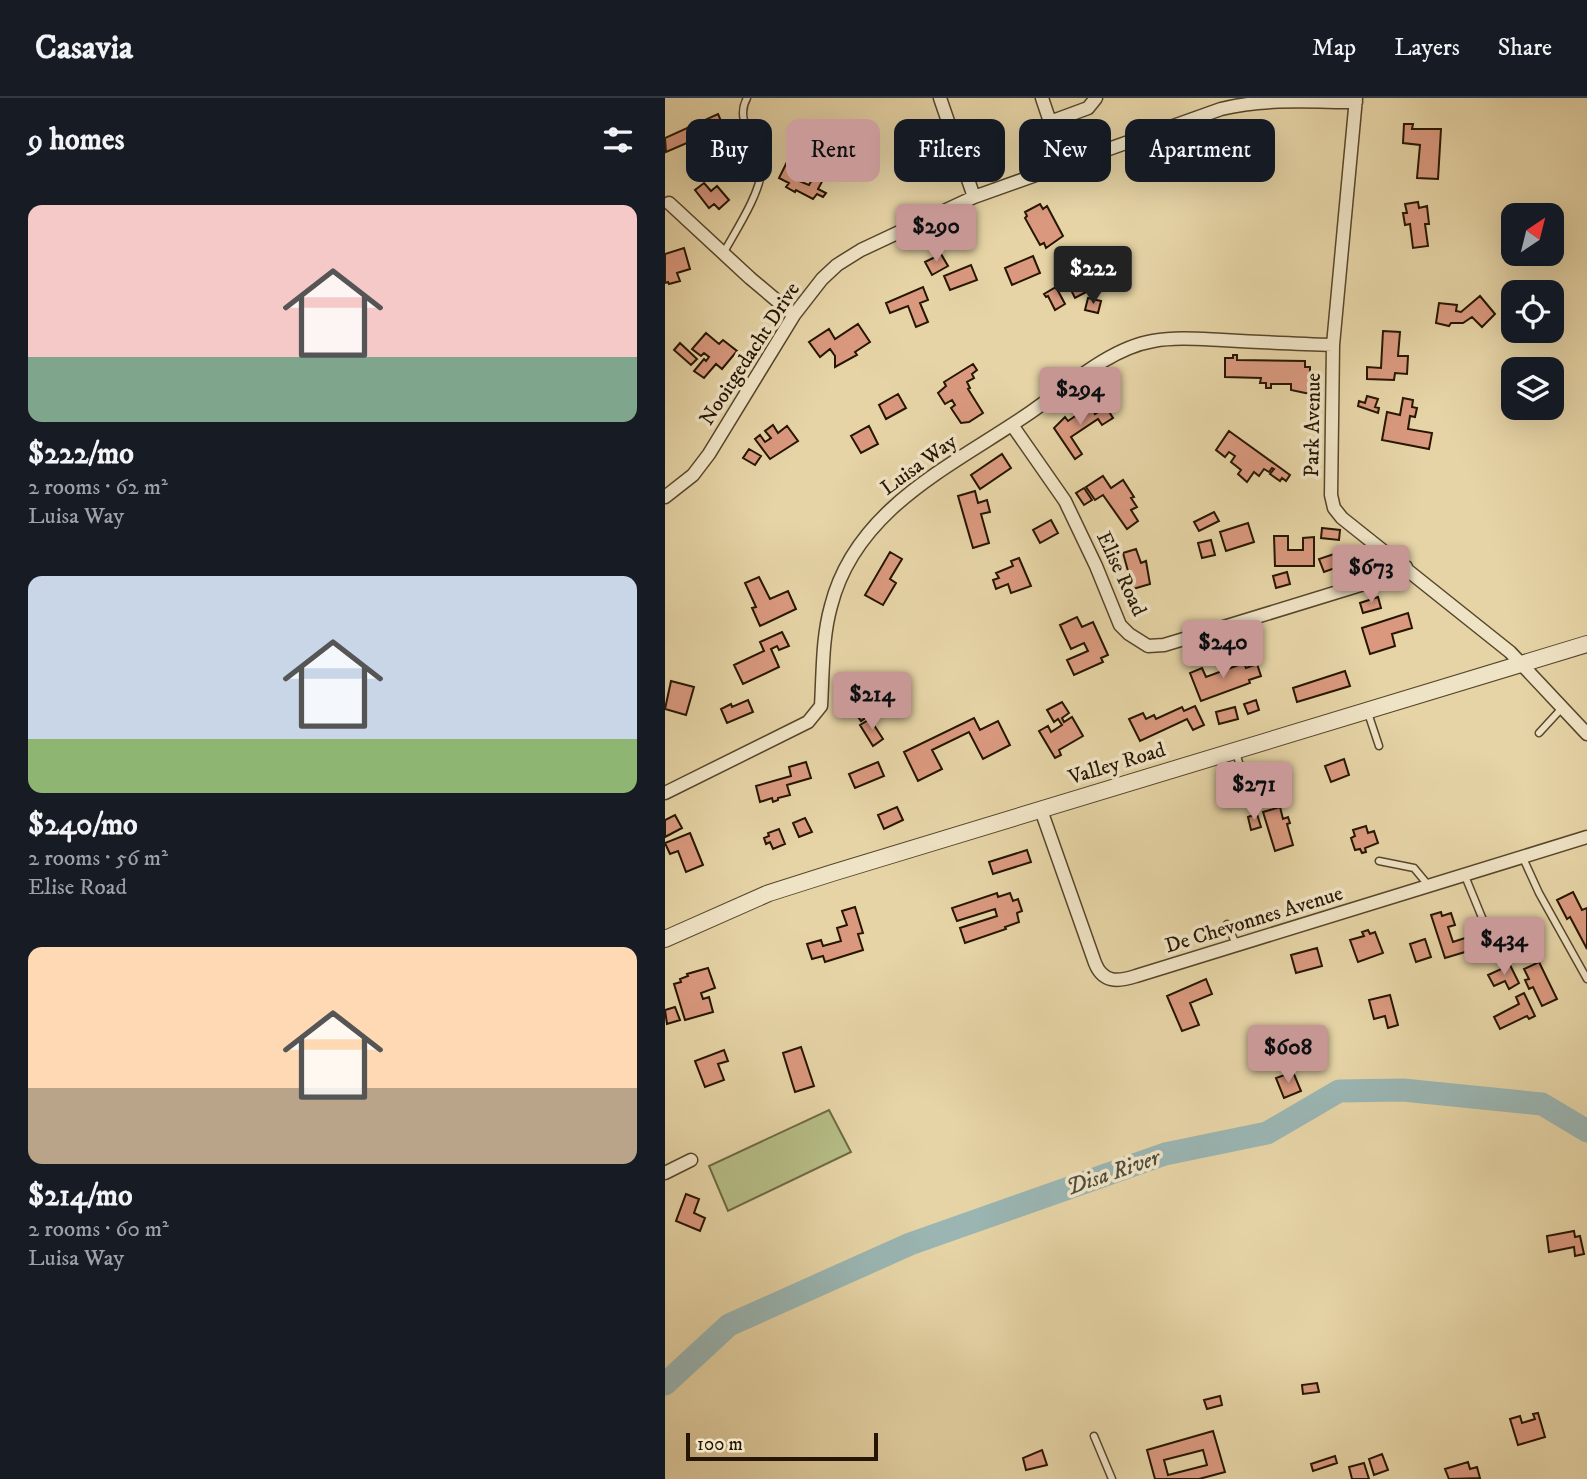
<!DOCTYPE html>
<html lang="en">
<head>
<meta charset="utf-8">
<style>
  :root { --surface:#171b24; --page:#242831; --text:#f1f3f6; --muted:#9ea1a6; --line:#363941; --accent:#c59692 }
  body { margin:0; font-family:"IM FELL DW Pica",serif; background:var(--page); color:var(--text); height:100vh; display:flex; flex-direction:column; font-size:26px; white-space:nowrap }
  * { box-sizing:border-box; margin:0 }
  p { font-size:23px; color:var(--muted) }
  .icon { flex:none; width:38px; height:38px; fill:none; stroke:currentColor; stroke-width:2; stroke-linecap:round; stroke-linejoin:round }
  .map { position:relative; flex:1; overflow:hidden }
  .panel { display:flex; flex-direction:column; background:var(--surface); width:665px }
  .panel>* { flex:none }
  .top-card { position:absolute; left:21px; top:21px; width:665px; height:63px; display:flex; gap:14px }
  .needle { width:46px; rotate:35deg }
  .fabs { position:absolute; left:836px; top:105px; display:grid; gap:14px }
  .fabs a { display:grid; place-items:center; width:63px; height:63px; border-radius:14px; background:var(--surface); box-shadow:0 7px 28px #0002; font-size:35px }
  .scale { position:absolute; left:21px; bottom:18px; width:192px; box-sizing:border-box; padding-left:7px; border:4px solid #261601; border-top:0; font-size:19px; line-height:24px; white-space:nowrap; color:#261601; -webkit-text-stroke:5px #efe3c5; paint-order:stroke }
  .price { position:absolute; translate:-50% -60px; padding:0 16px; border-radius:7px; background:var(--accent); color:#111; font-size:23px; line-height:46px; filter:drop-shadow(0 2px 4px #0008) }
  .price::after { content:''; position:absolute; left:50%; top:42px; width:21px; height:16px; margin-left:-10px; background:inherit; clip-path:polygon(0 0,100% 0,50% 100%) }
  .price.current { background:#222; color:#fff }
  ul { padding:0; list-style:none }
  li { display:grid; align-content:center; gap:14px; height:371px; padding:0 28px }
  li span { display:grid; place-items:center; height:217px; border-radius:14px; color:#555 }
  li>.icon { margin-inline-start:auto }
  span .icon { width:126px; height:126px; fill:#fffc; stroke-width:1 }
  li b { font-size:30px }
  h2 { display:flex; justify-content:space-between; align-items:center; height:84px; padding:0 28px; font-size:30px }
  .chip { padding:0 24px; border-radius:14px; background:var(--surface); box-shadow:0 7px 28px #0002; font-size:24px; line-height:63px }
  .chip.current { background:var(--accent); color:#111 }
  header { display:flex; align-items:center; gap:42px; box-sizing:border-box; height:98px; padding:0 35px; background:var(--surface); border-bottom:2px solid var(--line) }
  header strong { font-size:33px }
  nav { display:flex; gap:38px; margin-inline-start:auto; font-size:24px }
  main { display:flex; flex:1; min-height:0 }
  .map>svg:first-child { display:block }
  .green { fill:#b6bd86; stroke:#6e6a44; stroke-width:2 }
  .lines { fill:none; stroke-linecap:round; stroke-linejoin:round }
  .river { stroke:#9ab5b2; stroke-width:23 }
  .building { fill:#da997f; stroke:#261601; stroke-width:2; fill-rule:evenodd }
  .service-casing { stroke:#56462a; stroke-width:9 }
  .minor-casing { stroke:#56462a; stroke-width:15 }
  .tertiary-casing { stroke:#56462a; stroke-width:18 }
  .service { stroke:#efe3c5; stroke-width:6 }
  .minor { stroke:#efe3c5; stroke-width:12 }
  .tertiary { stroke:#efe3c5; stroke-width:16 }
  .labels { text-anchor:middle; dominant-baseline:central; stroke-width:7; stroke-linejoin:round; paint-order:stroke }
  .street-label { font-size:21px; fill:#261601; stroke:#efe3c5 }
  .water-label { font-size:23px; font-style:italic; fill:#4f4e3f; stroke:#efe3c5 }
</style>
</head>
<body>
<header>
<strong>Casavia</strong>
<nav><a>Map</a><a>Layers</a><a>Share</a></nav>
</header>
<main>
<section class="panel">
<h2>9 homes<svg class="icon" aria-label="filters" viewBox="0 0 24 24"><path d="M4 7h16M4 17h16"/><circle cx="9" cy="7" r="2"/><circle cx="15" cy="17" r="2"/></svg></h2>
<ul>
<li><span style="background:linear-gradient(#f6c9c9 70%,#7fa58c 0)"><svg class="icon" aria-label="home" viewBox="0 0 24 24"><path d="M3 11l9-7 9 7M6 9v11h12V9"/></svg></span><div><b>$222/mo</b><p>2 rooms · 62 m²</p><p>Luisa Way</p></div></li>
<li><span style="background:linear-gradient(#c9d6e8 75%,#8fb573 0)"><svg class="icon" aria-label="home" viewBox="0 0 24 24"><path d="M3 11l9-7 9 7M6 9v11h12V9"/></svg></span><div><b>$240/mo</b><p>2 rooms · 56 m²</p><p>Elise Road</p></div></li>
<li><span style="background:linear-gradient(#ffd9b3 65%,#b9a48a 0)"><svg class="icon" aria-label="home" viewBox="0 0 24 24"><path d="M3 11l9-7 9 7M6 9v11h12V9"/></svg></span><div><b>$214/mo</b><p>2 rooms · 60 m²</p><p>Luisa Way</p></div></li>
</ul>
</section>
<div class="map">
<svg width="922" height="1381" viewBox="0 0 922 1381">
  <rect width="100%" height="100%" fill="#e6d4a6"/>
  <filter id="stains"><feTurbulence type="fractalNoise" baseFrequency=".00286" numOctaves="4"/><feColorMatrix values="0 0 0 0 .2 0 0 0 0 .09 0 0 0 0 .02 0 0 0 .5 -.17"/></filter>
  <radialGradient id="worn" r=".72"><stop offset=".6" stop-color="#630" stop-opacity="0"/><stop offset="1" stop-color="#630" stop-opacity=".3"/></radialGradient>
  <!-- green -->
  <path class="green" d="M 164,1012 L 186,1054 L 63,1113 L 44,1068 Z"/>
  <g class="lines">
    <!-- river -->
    <path class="river" d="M 0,1286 L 64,1227 L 245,1146 L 500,1056 L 602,1035 L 674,993 L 738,992 L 877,1006 L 922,1033"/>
  </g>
  <!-- building -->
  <path class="building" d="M 53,16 L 63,39 L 37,50 L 41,59 L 32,63 L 24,44 L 1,54 L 0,40 Z
    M 739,26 L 748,26 L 747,31 L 776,31 L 773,81 L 752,80 L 755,47 L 738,45 Z
    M 139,29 L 154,37 L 146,52 L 140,49 L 139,52 L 142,54 L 129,75 L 136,79 L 134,83 L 144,87 L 153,71 L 161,76 L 153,91 L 161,95 L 158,99 L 152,96 L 148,101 L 131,92 L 130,94 L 121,89 L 124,85 L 114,80 L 124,60 L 127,62 L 129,57 L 126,55 L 131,47 L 136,50 L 138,47 L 131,43 Z
    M 261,32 L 282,72 L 263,82 L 261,78 L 254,82 L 241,57 L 238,58 L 232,47 Z
    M 39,85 L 46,93 L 52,88 L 64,102 L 54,111 L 49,106 L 44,110 L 30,92 Z
    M 753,104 L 754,110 L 762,108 L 764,126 L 760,126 L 763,148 L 748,150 L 745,126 L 740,127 L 738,115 L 742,115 L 740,106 Z
    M 375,106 L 378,111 L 382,108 L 398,138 L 381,150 L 379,145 L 375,147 L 360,120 L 362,118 L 360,114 Z
    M 19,150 L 25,171 L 12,175 L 15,183 L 4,186 L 3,184 L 0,185 L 0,156 Z
    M 276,156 L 283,168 L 267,177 L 260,164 Z
    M 368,158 L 375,175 L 347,187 L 340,170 Z
    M 306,167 L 312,182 L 285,192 L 279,178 Z
    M 416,181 L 423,193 L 410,200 L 404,188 Z
    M 258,189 L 263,202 L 255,205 L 263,224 L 251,229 L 243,208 L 225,215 L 221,205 Z
    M 391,189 L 400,206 L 390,212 L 383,198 L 381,199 L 379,196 Z
    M 815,198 L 830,216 L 817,229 L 807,219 L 798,225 L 786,225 L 784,228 L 771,225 L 774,205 L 792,207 L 791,213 L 796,214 Z
    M 423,200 L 436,203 L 433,215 L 420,212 Z
    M 193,226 L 205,244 L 190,254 L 192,257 L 170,269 L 170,258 L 165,251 L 155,259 L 144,244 L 164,231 L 170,241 Z
    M 718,233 L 735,234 L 733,258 L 743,258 L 742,276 L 730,275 L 729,282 L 702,281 L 702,269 L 716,270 Z
    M 41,235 L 54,246 L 58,242 L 72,253 L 57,271 L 51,266 L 39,280 L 29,273 L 39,261 L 41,263 L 44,259 L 39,255 L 36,258 L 27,251 Z
    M 15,245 L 32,261 L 26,267 L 9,252 Z
    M 568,257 L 572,257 L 572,262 L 640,263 L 640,269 L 645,269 L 645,296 L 626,292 L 626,286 L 606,286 L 606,290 L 601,290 L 601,285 L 595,285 L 596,280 L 560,279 L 560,260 L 568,260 Z
    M 308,266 L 312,272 L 307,276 L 309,280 L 302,284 L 305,290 L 303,291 L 318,315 L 304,324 L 296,325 L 286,310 L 290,307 L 287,302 L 280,306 L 273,295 L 281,288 L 279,284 Z
    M 233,296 L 241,310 L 221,321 L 214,307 Z
    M 702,298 L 713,301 L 710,309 L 714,310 L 713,315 L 693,308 L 694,303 L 700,305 Z
    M 738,300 L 748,302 L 747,309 L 752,310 L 750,319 L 745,318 L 743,331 L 767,335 L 764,351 L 717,342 L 722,314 L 735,317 Z
    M 425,308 L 430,316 L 441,309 L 448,320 L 437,327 L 433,321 L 406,339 L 417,356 L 410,361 L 389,330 L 400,319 L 403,323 Z
    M 108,327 L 113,335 L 122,328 L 133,343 L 105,361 L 90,341 L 95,337 L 100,344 L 106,340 L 100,333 Z
    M 204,328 L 213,346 L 196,355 L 186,338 Z
    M 564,333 L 625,377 L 621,383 L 617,380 L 615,383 L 605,376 L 609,371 L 607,370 L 604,374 L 599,371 L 594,378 L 589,374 L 582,384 L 573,376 L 576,372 L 566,364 L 570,358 L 564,354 L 560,359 L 551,352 Z
    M 84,351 L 96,358 L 90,367 L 78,360 Z
    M 337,356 L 346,370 L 315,391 L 306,377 Z
    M 438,378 L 446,390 L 458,382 L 469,399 L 466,400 L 472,409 L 466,412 L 473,423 L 462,431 L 438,397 L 430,402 L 421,389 Z
    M 419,390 L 427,402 L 419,407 L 411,395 Z
    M 310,393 L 313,405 L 322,402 L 325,414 L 316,416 L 324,445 L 308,450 L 293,398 Z
    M 549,414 L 554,423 L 534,433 L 529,424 Z
    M 386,422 L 393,435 L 375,445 L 368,432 Z
    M 583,425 L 589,444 L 561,453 L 555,434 Z
    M 657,430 L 675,432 L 674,442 L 656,440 Z
    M 609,438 L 623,438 L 623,452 L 638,452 L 638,440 L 649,439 L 649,468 L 610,468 Z
    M 546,442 L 550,457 L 537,460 L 533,445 Z
    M 471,451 L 476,465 L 481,463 L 485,486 L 468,491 L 458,455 Z
    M 225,454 L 237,461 L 225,481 L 231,485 L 218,507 L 200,497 Z
    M 669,456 L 673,469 L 659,474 L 654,461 Z
    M 354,460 L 366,488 L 346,495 L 343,486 L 331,491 L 328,482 L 334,480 L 331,475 L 348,468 L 346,463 Z
    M 622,474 L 625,486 L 611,490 L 608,478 Z
    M 94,479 L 105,501 L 123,493 L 131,511 L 95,528 L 87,510 L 91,509 L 80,485 Z
    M 713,499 L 716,510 L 698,515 L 695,505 Z
    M 743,515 L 747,530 L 727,536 L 730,548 L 705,556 L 697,530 Z
    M 412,519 L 417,529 L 428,524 L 443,557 L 436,560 L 438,564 L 409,577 L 402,562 L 423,553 L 419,545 L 406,551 L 395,527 Z
    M 117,534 L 124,548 L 114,552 L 112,548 L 106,551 L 114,569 L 78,586 L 69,567 L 99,553 L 95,544 Z
    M 579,565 L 581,570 L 592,566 L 596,578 L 584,582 L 585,585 L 536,603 L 525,575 L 537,570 L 541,579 Z
    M 680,573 L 685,588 L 632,604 L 628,590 Z
    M 6,583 L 29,589 L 21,617 L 0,611 Z
    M 201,601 L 209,614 L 196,623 L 187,610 Z
    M 83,602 L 88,614 L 62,625 L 56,611 L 66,606 L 67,609 Z
    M 591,602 L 594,612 L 583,616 L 579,606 Z
    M 397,604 L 404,615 L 397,620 L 399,624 L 407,619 L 418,638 L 394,652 L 396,657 L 390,660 L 374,633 L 383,628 L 386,634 L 397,627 L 393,621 L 389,624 L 382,612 Z
    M 530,608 L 539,627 L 528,632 L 522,621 L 475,643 L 464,621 L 478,615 L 481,621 L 489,617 L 491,621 L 517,609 L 519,613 Z
    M 570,609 L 573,621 L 554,626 L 551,614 Z
    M 309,620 L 315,632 L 333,623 L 345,647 L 318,661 L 304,634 L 267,652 L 277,671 L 253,683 L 239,654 Z
    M 205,621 L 218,641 L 208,648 L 195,627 Z
    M 679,661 L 684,677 L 666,684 L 660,668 Z
    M 141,664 L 146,680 L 122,687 L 125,697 L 113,700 L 113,702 L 108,704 L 107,700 L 95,704 L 91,688 L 126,678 L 124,669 Z
    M 213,664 L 219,678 L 190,690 L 184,676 Z
    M 232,709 L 238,722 L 219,731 L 213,717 Z
    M 615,709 L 618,721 L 623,719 L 625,725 L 622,726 L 628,747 L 610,753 L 598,714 Z
    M 592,716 L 596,729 L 586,732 L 583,719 Z
    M 10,717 L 17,730 L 0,739 L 0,722 Z
    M 140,720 L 147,734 L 134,739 L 128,725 Z
    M 701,728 L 703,735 L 709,733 L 713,745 L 700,750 L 701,754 L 697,755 L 695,751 L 690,752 L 686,740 L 690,738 L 688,732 Z
    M 114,731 L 120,746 L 108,751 L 105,744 L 101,746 L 99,740 L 104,738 L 103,735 Z
    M 25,735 L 38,767 L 21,774 L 13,753 L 5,756 L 0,745 Z
    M 362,752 L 366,764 L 328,776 L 324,764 Z
    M 908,794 L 917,812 L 922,810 L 922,851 L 905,819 L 902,821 L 892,802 Z
    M 332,795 L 333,799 L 345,795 L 348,803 L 353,801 L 357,813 L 352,815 L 354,824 L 340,829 L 341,831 L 300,845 L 295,830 L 332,818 L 330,811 L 292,823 L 287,810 Z
    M 190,809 L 198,835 L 193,836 L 198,852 L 160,864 L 158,858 L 147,861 L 142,846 L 156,842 L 158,848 L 176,843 L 172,830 L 182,827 L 177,813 Z
    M 776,814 L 777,818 L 786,815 L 790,827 L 783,829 L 788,844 L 806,838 L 810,851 L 780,860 L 766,817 Z
    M 703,832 L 705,836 L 710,834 L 718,855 L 693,864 L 685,842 L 699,838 L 697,834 Z
    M 760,841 L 766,859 L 751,864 L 745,846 Z
    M 652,850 L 657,868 L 631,875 L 626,857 Z
    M 874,864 L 892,901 L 877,908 L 868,889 L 864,891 L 860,882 L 864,881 L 859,871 Z
    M 845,867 L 854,885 L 844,891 L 840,883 L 829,888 L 823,877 Z
    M 43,870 L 50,890 L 36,895 L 38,901 L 44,899 L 48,914 L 20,922 L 9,886 L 16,884 L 15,881 L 23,878 L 22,876 Z
    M 541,881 L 547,896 L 525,905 L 534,927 L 517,933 L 502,898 Z
    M 859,895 L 870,918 L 864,921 L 862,918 L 835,931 L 829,919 L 854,906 L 851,899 Z
    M 725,897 L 733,927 L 723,930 L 720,918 L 709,921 L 704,902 Z
    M 10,909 L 15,922 L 2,926 L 0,912 Z
    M 136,949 L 149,988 L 130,994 L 118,955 Z
    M 59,952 L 63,963 L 53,966 L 59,982 L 40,989 L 30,963 Z
    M 628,974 L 636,993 L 619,1000 L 611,980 Z
    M 21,1096 L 34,1101 L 29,1115 L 40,1120 L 35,1133 L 11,1123 Z
    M 909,1133 L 910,1139 L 915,1138 L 919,1156 L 910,1158 L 909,1149 L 884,1154 L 882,1138 Z
    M 652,1285 L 654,1294 L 638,1296 L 637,1287 Z
    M 555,1298 L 557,1307 L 542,1311 L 539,1302 Z
    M 873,1315 L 880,1339 L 853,1347 L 845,1321 L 855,1318 L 857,1325 L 870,1321 L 868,1316 Z
    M 548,1333 L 560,1374 L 534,1381 L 490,1381 L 482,1352 ZM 538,1352 L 542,1367 L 503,1377 L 499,1362 Z
    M 377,1352 L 382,1367 L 361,1372 L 358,1360 Z
    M 717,1356 L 723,1372 L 709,1377 L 704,1361 Z
    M 670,1358 L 672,1365 L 648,1373 L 646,1366 Z
    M 803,1364 L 805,1371 L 812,1369 L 815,1380 L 784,1381 L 780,1371 Z
    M 699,1365 L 704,1381 L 687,1381 L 684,1369 Z"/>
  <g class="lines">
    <!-- service casing -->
    <g class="service-casing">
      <path id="service" d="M 58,156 C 71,132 94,98 97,71 C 99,45 67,27 82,0
        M 703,615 L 714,648
        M 874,635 L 897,610
        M 571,655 L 580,683
        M 858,760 L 874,795 L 922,881
        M 714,763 L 749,770 L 764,788
        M 800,778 L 834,861
        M 562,826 L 571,846
        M 429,1338 L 447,1381"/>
    </g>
    <!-- minor casing -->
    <g class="minor-casing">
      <path id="minor" d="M 275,0 L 309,99
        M 377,0 L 400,68
        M 691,0 L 668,247 L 666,397 L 669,410 L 677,420 L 845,554 L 922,636
        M 385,24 L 423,10 L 431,0
        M 4,105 L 85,180 L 129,217
        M 347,327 L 400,403 L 431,468 L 455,527 L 464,536 L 483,548 L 499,547 L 562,528 L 702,485 L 741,469
        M 0,399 L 28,377 L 44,356 L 129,217 L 157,181 L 172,167 L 196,152 L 309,99 L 556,11 C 599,0 646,4 691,4
        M 0,695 L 143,624 L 156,608 C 158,575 157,540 166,508 C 191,409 289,367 366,314 C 402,289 445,250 488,243 C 511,239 534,241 557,242 C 594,244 631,246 668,247
        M 376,712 L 430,865 C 438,885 453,884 471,878 L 922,739
        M 0,1075 L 26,1062"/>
    </g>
    <!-- tertiary casing -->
    <g class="tertiary-casing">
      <path id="tertiary" d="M 0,841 L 104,795 L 167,775 L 922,546"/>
    </g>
    <!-- service -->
    <use href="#service" class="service"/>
    <!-- minor -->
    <use href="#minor" class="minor"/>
    <!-- tertiary -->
    <use href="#tertiary" class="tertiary"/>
  </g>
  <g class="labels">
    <!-- street labels -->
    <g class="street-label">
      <text transform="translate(85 256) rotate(-57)">Nooitgedacht Drive</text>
      <text transform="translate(648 327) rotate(-89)">Park Avenue</text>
      <text transform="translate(254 367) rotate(-36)">Luisa Way</text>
      <text transform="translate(456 476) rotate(65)">Elise Road</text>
      <text transform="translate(452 666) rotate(-17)">Valley Road</text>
      <text transform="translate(589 822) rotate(-17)">De Chevonnes Avenue</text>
    </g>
    <!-- water labels -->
    <g class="water-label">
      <text transform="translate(448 1075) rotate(-19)">Disa River</text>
    </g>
  </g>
  <rect width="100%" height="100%" filter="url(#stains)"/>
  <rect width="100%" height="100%" fill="url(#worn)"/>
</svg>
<div class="fabs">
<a><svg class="needle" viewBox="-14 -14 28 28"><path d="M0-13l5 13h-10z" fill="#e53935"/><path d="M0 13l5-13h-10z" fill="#9ea1a6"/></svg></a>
<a><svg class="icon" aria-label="locate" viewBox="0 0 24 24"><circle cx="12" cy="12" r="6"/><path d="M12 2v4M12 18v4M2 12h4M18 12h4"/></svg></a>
<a><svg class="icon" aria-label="layers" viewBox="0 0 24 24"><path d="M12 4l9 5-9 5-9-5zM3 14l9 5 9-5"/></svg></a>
</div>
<div class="scale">100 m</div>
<b class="price" style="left:271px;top:166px">$290</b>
<b class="price current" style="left:428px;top:208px">$222</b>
<b class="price" style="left:415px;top:329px">$294</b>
<b class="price" style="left:706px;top:507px">$673</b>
<b class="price" style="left:558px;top:582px">$240</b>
<b class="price" style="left:207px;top:634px">$214</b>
<b class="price" style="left:589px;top:724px">$271</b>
<b class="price" style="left:839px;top:879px">$434</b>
<b class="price" style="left:623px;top:987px">$608</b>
<div class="top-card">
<a class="chip">Buy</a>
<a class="chip current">Rent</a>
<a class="chip">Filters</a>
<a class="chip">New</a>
<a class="chip">Apartment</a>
</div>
</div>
</main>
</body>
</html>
